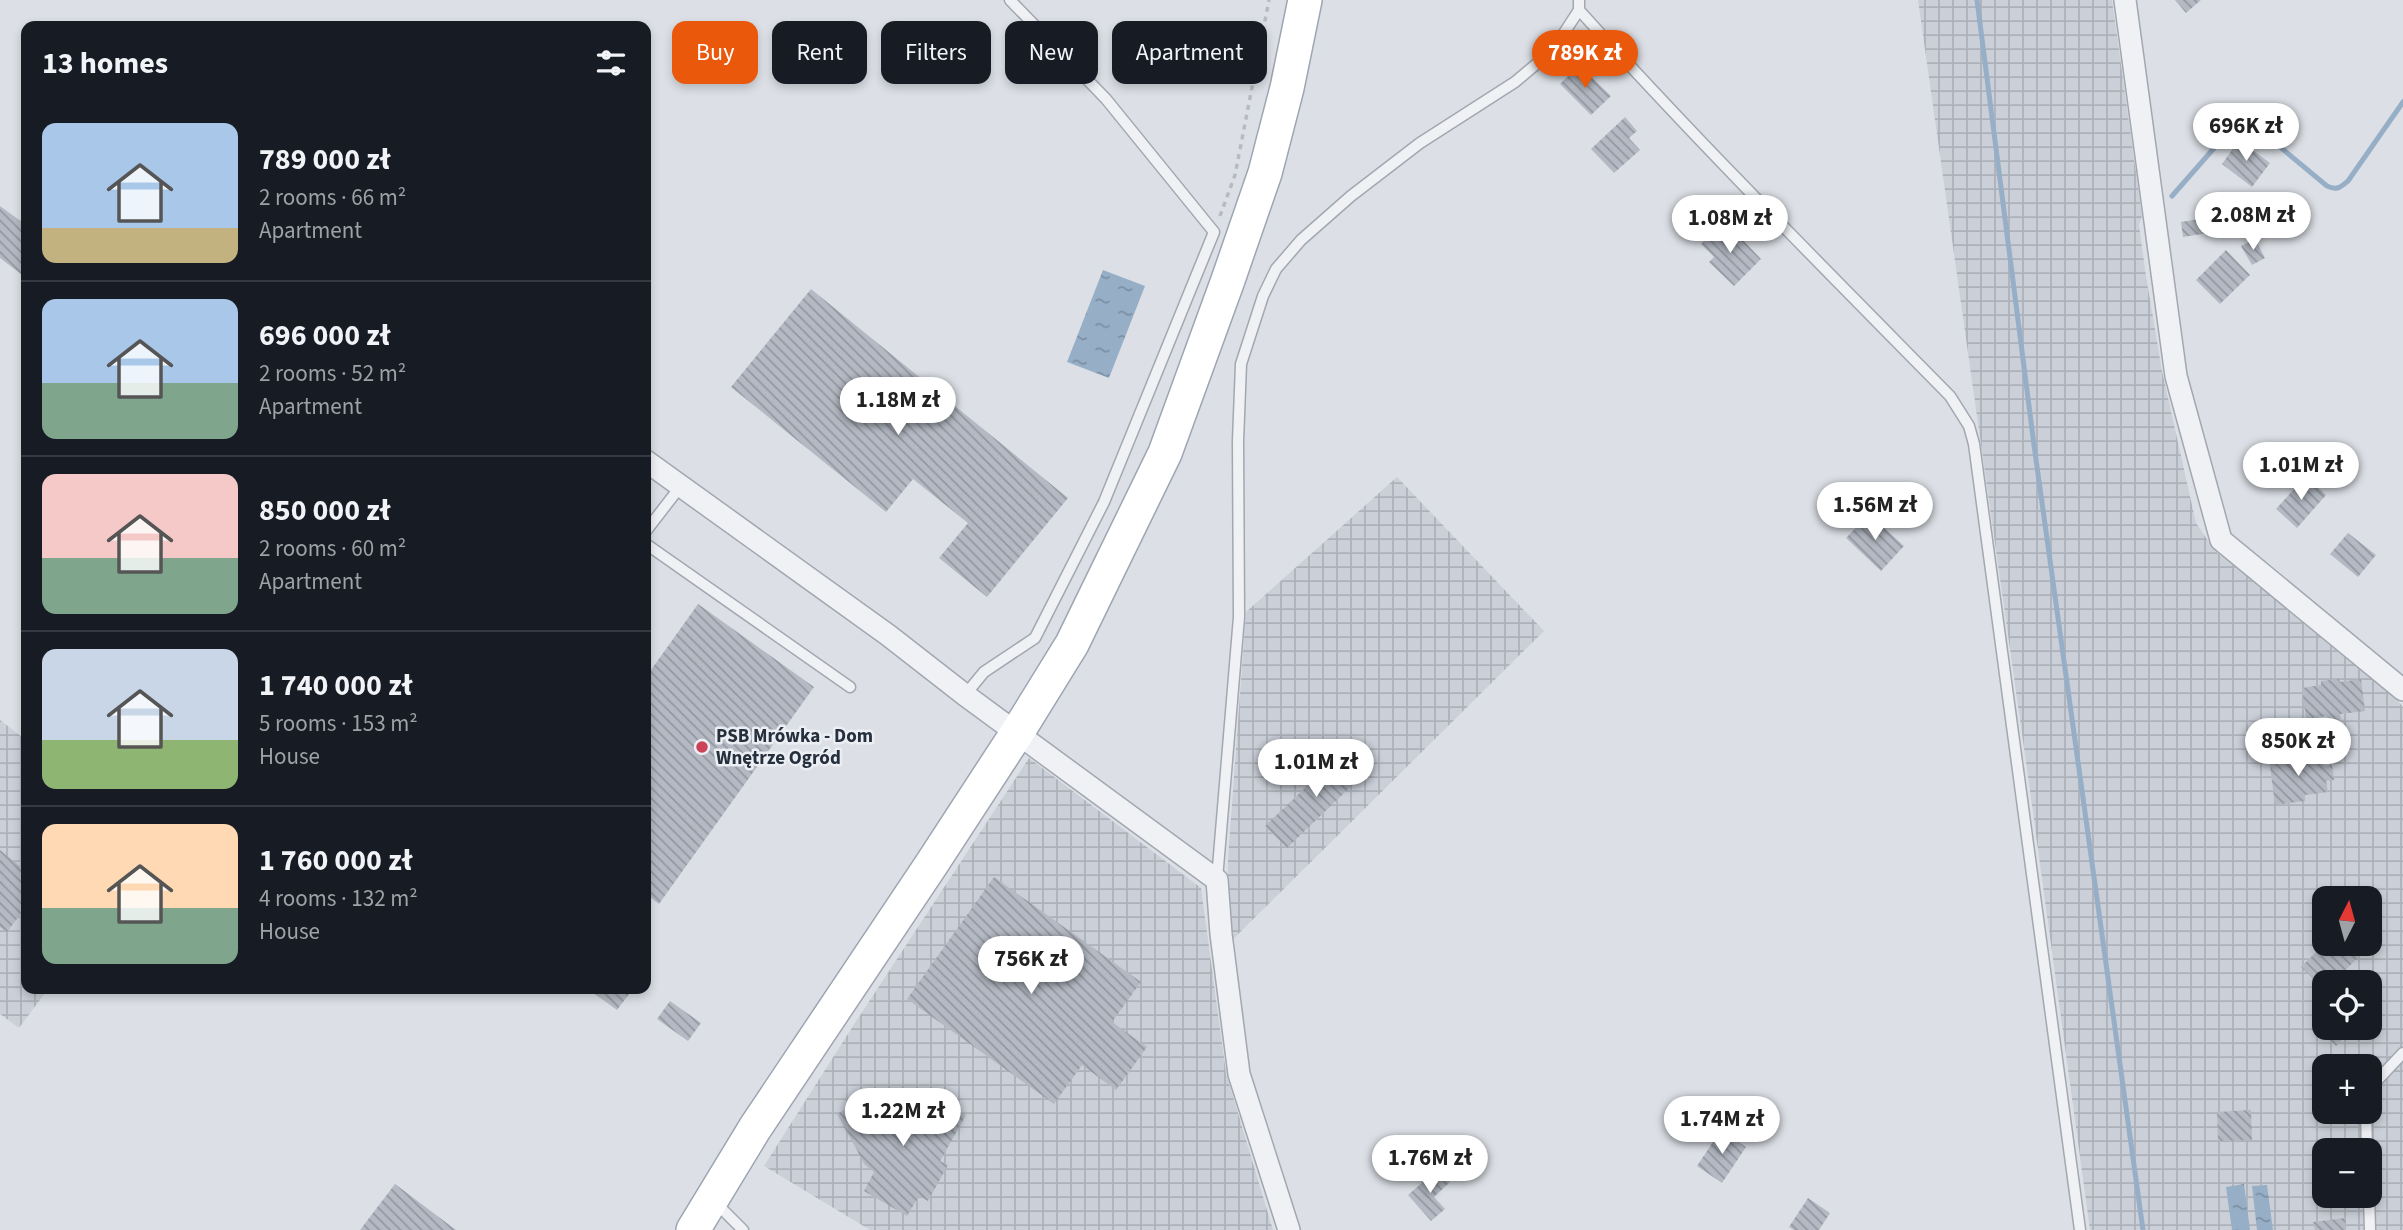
<!DOCTYPE html>
<html lang="en">
<head>
<meta charset="utf-8">
<style>
  :root { --surface:#171b24; --page:#242831; --text:#f1f3f6; --muted:#9ea1a6; --line:#363941; --accent:#ea580c }
  body { margin:0; font-family:"Source Sans 3",sans-serif; background:var(--page); color:var(--text); height:100vh; display:flex; flex-direction:column; font-size:26px; white-space:nowrap }
  * { box-sizing:border-box; margin:0 }
  p { font-size:23px; color:var(--muted) }
  .icon { flex:none; width:38px; height:38px; fill:none; stroke:currentColor; stroke-width:2; stroke-linecap:round; stroke-linejoin:round }
  .map { position:relative; flex:1; overflow:hidden }
  .side { position:absolute; left:21px; top:21px; width:630px; height:973px; display:flex; flex-direction:column; background:var(--surface); border-radius:14px; box-shadow:0 4px 10px #0003 }
  .side>* { flex:none }
  .top-card { position:absolute; left:672px; top:21px; width:665px; height:63px; display:flex; gap:14px }
  .needle { width:46px; rotate:6deg }
  .tools { position:absolute; left:2312px; top:886px; display:grid; gap:14px }
  .tools a { display:grid; place-items:center; width:70px; height:70px; border-radius:14px; background:var(--surface); box-shadow:0 4px 10px #0003; font-size:35px }
  .price { position:absolute; translate:-50% -60px; padding:0 16px; border-radius:24px; background:#fff; color:#222; font-size:23px; line-height:46px; filter:drop-shadow(0 2px 4px #0008) }
  .price::after { content:''; position:absolute; left:50%; top:42px; width:21px; height:16px; margin-left:-10px; background:inherit; clip-path:polygon(0 0,100% 0,50% 100%) }
  .price.current { background:var(--accent); color:#fff }
  ul { padding:0; list-style:none }
  li { display:flex; align-items:center; gap:21px; height:175px; padding:0 21px }
  li+li { border-top:2px solid var(--line) }
  li span { display:grid; place-items:center; flex:none; width:196px; height:140px; border-radius:14px; color:#555 }
  li>.icon { margin-inline-start:auto }
  span .icon { width:84px; height:84px; fill:#fffc; stroke-width:1 }
  li b { font-size:30px }
  h2 { display:flex; justify-content:space-between; align-items:center; height:84px; padding:0 21px; font-size:30px }
  .pill { padding:0 24px; border-radius:14px; background:var(--surface); box-shadow:0 4px 10px #0003; font-size:24px; line-height:63px }
  .pill.current { background:var(--accent); color:#fff }
  .map>svg:first-child { display:block }
  .industrial { fill:url(#industrial-grid); fill-rule:evenodd }
  .water { fill:url(#water-ripples) }
  .lines { fill:none; stroke-linecap:round; stroke-linejoin:round }
  .stream { stroke:#97afc6; stroke-width:5 }
  .building { fill:url(#building-back-hatch) }
  .service-casing { stroke:#a2a7b0; stroke-width:13 }
  .minor-casing { stroke:#a2a7b0; stroke-width:24 }
  .primary-casing { stroke:#9ca5b1; stroke-width:36 }
  .path { stroke:#b7bbc1; stroke-width:3.5; stroke-dasharray:5 5; stroke-linecap:butt }
  .service { stroke:#eff1f5; stroke-width:10 }
  .minor { stroke:#eff1f5; stroke-width:21 }
  .primary { stroke:#fff; stroke-width:33 }
  .poi-dot { fill:#cb4259; stroke:#ebeff4; stroke-width:2.5 }
  .labels { text-anchor:middle; dominant-baseline:central; stroke-width:5; stroke-linejoin:round; paint-order:stroke }
  .poi-label { font-size:19px; font-weight:bold; fill:#262f3c; stroke:#ebeff4; text-anchor:start }
</style>
</head>
<body>
<div class="map">
<svg width="2403" height="1230" viewBox="0 0 2403 1230">
  <defs>
    <pattern id="industrial-grid" width="8" height="8" patternUnits="userSpaceOnUse" patternTransform="scale(1.75)"><rect width="8" height="8" fill="#cacfd8"/><path d="M0 4h8M4 0v8" fill="none" stroke="#adb2ba"/></pattern>
    <pattern id="water-ripples" width="26" height="14" patternUnits="userSpaceOnUse" patternTransform="scale(1.75)"><rect width="26" height="14" fill="#97afc6"/><path d="M2 4q2-2 4 0t4 0M15 11q2-2 4 0t4 0" fill="none" stroke="#7b8fa2"/></pattern>
    <pattern id="building-back-hatch" width="6" height="6" patternUnits="userSpaceOnUse" patternTransform="scale(1.75)"><rect width="6" height="6" fill="#b4b9c3"/><path d="M-1 5l2 2M0 0l6 6M5-1l2 2" fill="none" stroke="#9297a0"/></pattern>
  </defs>
  <rect width="100%" height="100%" fill="#dce0e6"/>
  <!-- industrial -->
  <path class="industrial" d="M 1918,0 L 2112,0 L 2142,216 L 2139,225 L 2146,276 L 2162,371 L 2196,523 L 2215,551 L 2390,691 L 2403,707 L 2403,1230 L 2090,1230 L 2027,769 ZM 2324,898 L 2370,898 L 2370,943 L 2324,943 ZM 2324,982 L 2370,982 L 2370,1027 L 2324,1027 ZM 2324,1066 L 2370,1066 L 2370,1111 L 2324,1111 ZM 2324,1150 L 2370,1150 L 2370,1195 L 2324,1195 Z
    M 1397,477 L 1544,631 L 1226,946 L 1228,859 L 1246,612 Z
    M 0,720 L 26,740 L 26,989 L 48,989 L 19,1028 L 0,1014 Z
    M 1029,758 L 1201,888 L 1226,1073 L 1273,1230 L 870,1230 L 764,1166 L 853,1026 Z"/>
  <!-- water -->
  <path class="water" d="M 1103,270 L 1145,286 L 1109,378 L 1067,362 Z
    M 2244,1184 L 2250,1230 L 2232,1230 L 2226,1187 Z
    M 2267,1185 L 2273,1230 L 2257,1230 L 2252,1186 Z"/>
  <g class="lines">
    <!-- stream -->
    <path class="stream" d="M 1977,0 L 2034,445 L 2143,1230
      M 2172,196 L 2237,122 L 2245,122 L 2256,127 L 2327,186 C 2337,191 2341,187 2348,181 L 2403,102"/>
  </g>
  <!-- building -->
  <path class="building" d="M 2175,0 L 2201,0 L 2186,13 Z
    M 1579,65 L 1611,96 L 1591,115 L 1560,84 Z
    M 1625,117 L 1637,131 L 1629,138 L 1640,150 L 1614,173 L 1591,149 Z
    M 2239,140 L 2270,163 L 2252,187 L 2222,164 Z
    M 0,206 L 26,225 L 26,278 L 0,258 Z
    M 2206,218 L 2208,233 L 2183,237 L 2181,222 Z
    M 1720,225 L 1735,240 L 1739,236 L 1761,259 L 1734,286 L 1709,262 L 1714,257 L 1701,244 Z
    M 2255,239 L 2265,258 L 2252,265 L 2241,246 Z
    M 2226,250 L 2250,275 L 2220,304 L 2196,280 Z
    M 811,289 L 1068,498 L 987,597 L 939,558 L 968,523 L 913,479 L 886,512 L 731,387 Z
    M 2306,476 L 2326,495 L 2297,528 L 2276,509 Z
    M 1869,514 L 1904,546 L 1881,571 L 1846,538 Z
    M 2348,533 L 2376,555 L 2358,577 L 2330,554 Z
    M 698,604 L 814,687 L 659,904 L 646,894 L 646,677 Z
    M 2339,679 L 2340,682 L 2361,679 L 2365,711 L 2340,714 L 2341,723 L 2329,724 L 2327,716 L 2306,719 L 2302,688 L 2321,685 L 2321,681 Z
    M 1345,750 L 1366,772 L 1287,848 L 1265,826 Z
    M 2299,753 L 2299,759 L 2322,756 L 2324,766 L 2332,765 L 2334,780 L 2326,781 L 2328,792 L 2305,795 L 2305,801 L 2275,805 L 2269,758 Z
    M 0,850 L 26,871 L 26,907 L 7,932 L 0,927 Z
    M 994,877 L 1141,982 L 1112,1022 L 1147,1047 L 1116,1090 L 1082,1065 L 1054,1104 L 907,999 Z
    M 2325,943 L 2363,943 L 2367,948 L 2334,982 L 2324,982 L 2324,989 L 2301,967 Z
    M 588,989 L 633,989 L 617,1010 Z
    M 670,1001 L 701,1023 L 688,1041 L 657,1019 Z
    M 2324,1024 L 2324,1027 L 2353,1027 L 2336,1046 L 2318,1030 Z
    M 923,1090 L 966,1115 L 940,1161 L 948,1165 L 928,1201 L 919,1196 L 907,1216 L 864,1191 L 874,1172 L 865,1165 L 837,1114 L 873,1094 L 896,1134 Z
    M 2251,1110 L 2252,1140 L 2218,1141 L 2217,1112 Z
    M 1721,1130 L 1746,1147 L 1722,1183 L 1697,1166 Z
    M 1438,1169 L 1450,1182 L 1434,1197 L 1445,1209 L 1431,1221 L 1408,1195 Z
    M 395,1184 L 456,1230 L 360,1230 Z
    M 1808,1198 L 1830,1213 L 1819,1230 L 1794,1230 L 1789,1227 Z
    M 2345,1218 L 2346,1230 L 2315,1230 L 2313,1222 Z"/>
  <g class="lines">
    <!-- service casing -->
    <g class="service-casing">
      <path id="service" d="M 1579,10 C 1699,143 1825,269 1950,396 L 1969,426 L 1974,444 L 2080,1230
        M 646,531 L 680,487
        M 646,544 L 850,687
        M 965,695 L 984,672 L 1035,638 L 1104,502 L 1214,232 L 1106,99 L 1010,0
        M 1217,879 L 1239,617 L 1238,441 L 1241,364 L 1263,296 L 1276,269 L 1301,240 L 1351,196 L 1420,143 L 1515,82 L 1553,50 L 1579,10 L 1579,0
        M 2370,1088 L 2403,1053
        M 2366,1111 L 2367,1150
        M 2369,1195 L 2370,1230
        M 716,1203 L 743,1230"/>
    </g>
    <!-- minor casing -->
    <g class="minor-casing">
      <path id="minor" d="M 2125,0 L 2176,376 L 2221,540 L 2403,690
        M 646,461 L 888,635 L 965,695 L 1217,880 L 1221,934 L 1239,1074 L 1289,1230"/>
    </g>
    <!-- primary casing -->
    <g class="primary-casing">
      <path id="primary" d="M 693,1230 L 755,1128 L 931,865 L 1017,733 L 1072,644 L 1165,453 L 1228,280 L 1265,173 L 1287,88 L 1305,0"/>
    </g>
    <!-- path -->
    <path class="path" d="M 1220,216 L 1235,175 L 1269,0"/>
    <!-- service -->
    <use href="#service" class="service"/>
    <!-- minor -->
    <use href="#minor" class="minor"/>
    <!-- primary -->
    <use href="#primary" class="primary"/>
  </g>
  <!-- markers -->
  <circle class="poi-dot" cx="702" cy="747" r="7"/>
  <g class="labels">
    <!-- poi labels -->
    <g class="poi-label">
      <text x="716" y="736">PSB Mrówka - Dom<tspan x="716" dy="22">Wnętrze Ogród</tspan></text>
    </g>
  </g>
</svg>
<div class="tools">
<a><svg class="needle" viewBox="-14 -14 28 28"><path d="M0-13l5 13h-10z" fill="#e53935"/><path d="M0 13l5-13h-10z" fill="#9ea1a6"/></svg></a>
<a><svg class="icon" aria-label="locate" viewBox="0 0 24 24"><circle cx="12" cy="12" r="6"/><path d="M12 2v4M12 18v4M2 12h4M18 12h4"/></svg></a>
<a>+</a>
<a>−</a>
</div>
<b class="price current" style="left:1585px;top:90px">789K zł</b>
<b class="price" style="left:2246px;top:163px">696K zł</b>
<b class="price" style="left:2253px;top:252px">2.08M zł</b>
<b class="price" style="left:1730px;top:255px">1.08M zł</b>
<b class="price" style="left:898px;top:437px">1.18M zł</b>
<b class="price" style="left:2301px;top:502px">1.01M zł</b>
<b class="price" style="left:1875px;top:542px">1.56M zł</b>
<b class="price" style="left:2298px;top:778px">850K zł</b>
<b class="price" style="left:1316px;top:799px">1.01M zł</b>
<b class="price" style="left:1031px;top:996px">756K zł</b>
<b class="price" style="left:903px;top:1148px">1.22M zł</b>
<b class="price" style="left:1722px;top:1156px">1.74M zł</b>
<b class="price" style="left:1430px;top:1195px">1.76M zł</b>
<div class="top-card">
<a class="pill current">Buy</a>
<a class="pill">Rent</a>
<a class="pill">Filters</a>
<a class="pill">New</a>
<a class="pill">Apartment</a>
</div>
<section class="side">
<h2>13 homes<svg class="icon" aria-label="filters" viewBox="0 0 24 24"><path d="M4 7h16M4 17h16"/><circle cx="9" cy="7" r="2"/><circle cx="15" cy="17" r="2"/></svg></h2>
<ul>
<li><span style="background:linear-gradient(#a9c7e8 75%,#c2b280 0)"><svg class="icon" aria-label="home" viewBox="0 0 24 24"><path d="M3 11l9-7 9 7M6 9v11h12V9"/></svg></span><div><b>789 000 zł</b><p>2 rooms · 66 m²</p><p>Apartment</p></div></li>
<li><span style="background:linear-gradient(#a9c7e8 60%,#7fa58c 0)"><svg class="icon" aria-label="home" viewBox="0 0 24 24"><path d="M3 11l9-7 9 7M6 9v11h12V9"/></svg></span><div><b>696 000 zł</b><p>2 rooms · 52 m²</p><p>Apartment</p></div></li>
<li><span style="background:linear-gradient(#f6c9c9 60%,#7fa58c 0)"><svg class="icon" aria-label="home" viewBox="0 0 24 24"><path d="M3 11l9-7 9 7M6 9v11h12V9"/></svg></span><div><b>850 000 zł</b><p>2 rooms · 60 m²</p><p>Apartment</p></div></li>
<li><span style="background:linear-gradient(#c9d6e8 65%,#8fb573 0)"><svg class="icon" aria-label="home" viewBox="0 0 24 24"><path d="M3 11l9-7 9 7M6 9v11h12V9"/></svg></span><div><b>1 740 000 zł</b><p>5 rooms · 153 m²</p><p>House</p></div></li>
<li><span style="background:linear-gradient(#ffd9b3 60%,#7fa58c 0)"><svg class="icon" aria-label="home" viewBox="0 0 24 24"><path d="M3 11l9-7 9 7M6 9v11h12V9"/></svg></span><div><b>1 760 000 zł</b><p>4 rooms · 132 m²</p><p>House</p></div></li>
</ul>
</section>
</div>
</body>
</html>
